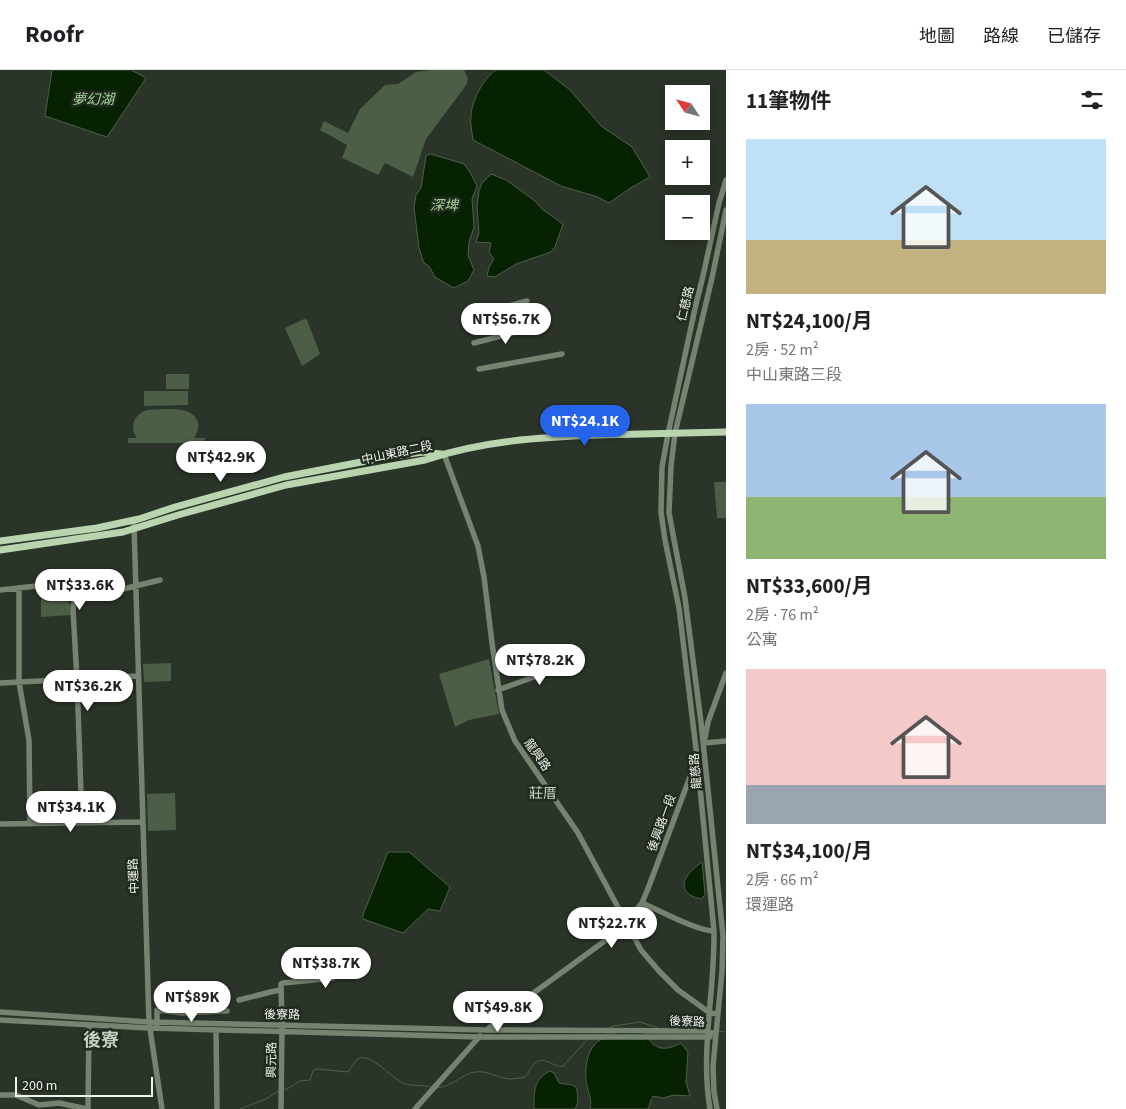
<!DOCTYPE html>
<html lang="zh-TW">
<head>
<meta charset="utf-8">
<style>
  :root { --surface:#fff; --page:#f6f6f6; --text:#202124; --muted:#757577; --line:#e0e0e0; --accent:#2563eb }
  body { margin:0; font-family:"Source Sans 3","Noto Sans TC",sans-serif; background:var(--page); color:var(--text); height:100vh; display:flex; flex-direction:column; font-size:19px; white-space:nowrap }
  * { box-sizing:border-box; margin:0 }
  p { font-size:16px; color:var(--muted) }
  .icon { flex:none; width:28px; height:28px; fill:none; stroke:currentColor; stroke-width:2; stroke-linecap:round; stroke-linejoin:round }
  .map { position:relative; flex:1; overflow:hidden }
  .details { display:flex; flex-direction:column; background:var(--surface); width:400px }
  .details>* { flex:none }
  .needle { width:32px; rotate:306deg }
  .controls { position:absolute; left:665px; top:15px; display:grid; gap:10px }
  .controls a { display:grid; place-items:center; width:45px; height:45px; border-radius:0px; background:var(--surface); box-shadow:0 2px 12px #0003; font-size:25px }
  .scale { position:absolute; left:15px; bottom:12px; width:138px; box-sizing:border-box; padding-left:5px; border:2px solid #eff5ee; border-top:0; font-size:14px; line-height:18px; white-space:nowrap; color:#eff5ee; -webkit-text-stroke:4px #212a1f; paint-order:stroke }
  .price { position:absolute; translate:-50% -42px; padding:0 11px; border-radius:18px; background:#fff; color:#222; font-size:16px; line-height:32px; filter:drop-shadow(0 1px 2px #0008) }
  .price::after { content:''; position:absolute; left:50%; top:30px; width:15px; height:11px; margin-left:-8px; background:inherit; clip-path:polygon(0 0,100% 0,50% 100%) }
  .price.selected { background:var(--accent); color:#fff }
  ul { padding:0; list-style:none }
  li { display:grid; align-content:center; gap:10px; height:265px; padding:0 20px }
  li span { display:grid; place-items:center; height:155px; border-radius:0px; color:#555 }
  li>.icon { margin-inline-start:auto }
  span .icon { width:90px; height:90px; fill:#fffc; stroke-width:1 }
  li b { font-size:21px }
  h2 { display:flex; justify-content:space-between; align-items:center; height:60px; padding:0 20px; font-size:21px }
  header { display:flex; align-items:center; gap:30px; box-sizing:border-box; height:70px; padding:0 25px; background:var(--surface); border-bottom:1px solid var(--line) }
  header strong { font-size:24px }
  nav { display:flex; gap:28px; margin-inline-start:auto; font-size:18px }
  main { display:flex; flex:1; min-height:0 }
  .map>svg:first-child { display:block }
  .green { fill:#4d5e46 }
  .water { fill:#072200; stroke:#4d6147 }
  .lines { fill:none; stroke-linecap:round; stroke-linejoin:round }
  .stream { stroke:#4d6147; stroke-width:1 }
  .minor { stroke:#758370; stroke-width:5.5 }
  .major { stroke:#b9d5af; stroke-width:7 }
  .labels { text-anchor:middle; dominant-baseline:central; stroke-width:5; stroke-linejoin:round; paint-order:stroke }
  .street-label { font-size:12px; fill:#eff5ee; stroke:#212a1f }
  .water-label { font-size:14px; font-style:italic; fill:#a5d495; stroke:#212a1f }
  .neighbourhood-label { font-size:14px; fill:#c4cfc1; stroke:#212a1f }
  .district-label { font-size:18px; font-weight:bold; fill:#c4cfc1; stroke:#212a1f }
</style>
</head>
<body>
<header>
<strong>Roofr</strong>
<nav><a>地圖</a><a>路線</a><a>已儲存</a></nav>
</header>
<main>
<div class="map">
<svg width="726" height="1039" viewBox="0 0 726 1039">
  <rect width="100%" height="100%" fill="#2b3428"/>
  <!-- green -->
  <path class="green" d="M 431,0 L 464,0 L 468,8 L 467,14 L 426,69 L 413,107 L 385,93 L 378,105 L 342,88 L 347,75 L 320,60 L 324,51 L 348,63 L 360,39 L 385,15 L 398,14 L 416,2 Z
    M 304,249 L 307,250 L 320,284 L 302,296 L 285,258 Z
    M 166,304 L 189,304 L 189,319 L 166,319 Z
    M 144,321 L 188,321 L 188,335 L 144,336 Z
    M 147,340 C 161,340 194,334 198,353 C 199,359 197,363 194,368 L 205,368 L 205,373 L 128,373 L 128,368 L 137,368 C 129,357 134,344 147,340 Z
    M 714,412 L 726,412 L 726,448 L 717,448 Z
    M 54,518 L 70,534 L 71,545 L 41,547 L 41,519 Z
    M 489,589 L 499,644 L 469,650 L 455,657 L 439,604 Z
    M 171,593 L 171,611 L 144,612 L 143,594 Z
    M 175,723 L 176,760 L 148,761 L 147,724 Z"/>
  <!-- water -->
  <path class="water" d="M 52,0 L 131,0 L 146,8 L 107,67 L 45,46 Z
    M 496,0 L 544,0 L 570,20 L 601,56 L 632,77 L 650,107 L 629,119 L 609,133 L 598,127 L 561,116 L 473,70 C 472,62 470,53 471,45 C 472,31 484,7 496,0 Z
    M 431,84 L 464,94 L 471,104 L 477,116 L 472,129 L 474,157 L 469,172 L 468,185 L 474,200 L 468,211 L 454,218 L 435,207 L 429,196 L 424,193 L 419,178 L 414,137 L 416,125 L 421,118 L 426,86 Z
    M 491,104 L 506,110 L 520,120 L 535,131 L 542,139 L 563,154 L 555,177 L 551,182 L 516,194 L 495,207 L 487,206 L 489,197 L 494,189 L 489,182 L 491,173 L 476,172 L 479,163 L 477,136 L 479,121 L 482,113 Z
    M 388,782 L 409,782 L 450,817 L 440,841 L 428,839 L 403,863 L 363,849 L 363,845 Z
    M 702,792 L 705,824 L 702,829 C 698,828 693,827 690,825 C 675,814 692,799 702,792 Z
    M 621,959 L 645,962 C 653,980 664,982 681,973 L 688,982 L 686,1012 L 690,1026 L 674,1025 L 663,1028 L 653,1026 C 650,1030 650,1036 648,1039 L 590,1039 C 592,1029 589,1026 587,1016 C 584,1002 586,978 600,970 C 603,968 608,968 611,966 C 615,965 618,962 621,959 Z
    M 550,1001 L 554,1003 L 559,1013 C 565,1015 570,1013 576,1017 C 578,1024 579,1033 575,1039 L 534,1039 C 534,1024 533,1009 550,1001 Z"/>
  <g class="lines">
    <!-- stream -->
    <path class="stream" d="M 609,958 L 614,956 L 640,952 L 658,958
      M 719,961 L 726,962
      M 436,1018 C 450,1018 462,1004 475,1002 C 487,1000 498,1008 509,1009 C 514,1009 520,1008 525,1007 C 529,1003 531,996 535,993 C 544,985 554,998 563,996 L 588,969
      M 284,1020 L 287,1019 L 300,1011 L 310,1010 L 313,1001 L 316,999 L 348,1002 C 351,998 354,992 358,989 C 370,981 393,1010 405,1014 C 413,1016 423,1015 432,1017
      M 240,1039 L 268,1028 L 278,1021"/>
    <!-- minor -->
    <path class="minor" d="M 485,242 L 527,231
      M 474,273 L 532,258
      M 479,299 L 562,284
      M 444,384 L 478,476 L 484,507 L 492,573 L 502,640 L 515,671 L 578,763 L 641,880 L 659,901 L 678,920 L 710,943 L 718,944
      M 134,455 L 149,952 L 162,1039
      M 19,518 L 19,612 L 29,670 L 30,754
      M 0,520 L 55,514 L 74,531 L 160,510
      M 74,531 L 73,540 L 77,609 L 82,752
      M 0,613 L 137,606
      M 498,620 L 575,592
      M 705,668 L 708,652 L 726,603
      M 704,673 L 726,671
      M 0,754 L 142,752
      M 642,833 C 659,840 697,861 714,861
      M 239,930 C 253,927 267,922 281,920
      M 0,942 L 149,952 L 486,960 L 708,961 L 716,964
      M 0,950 L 149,958 L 480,967 L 710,967
      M 157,955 L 157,940 L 182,943 L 227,941
      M 216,960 L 217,1039
      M 487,960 L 498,949 L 617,862 L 642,833 L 649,816 L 696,691
      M 0,1025 L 16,1025 L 39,1035 L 59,1033 L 87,1039
      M 88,1039 L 89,955
      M 281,1039 L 282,955 L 281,914 L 283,913 L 333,908 L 336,905 L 339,889
      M 415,1039 L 480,966
      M 710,1039 C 700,980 715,921 714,861 L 697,687 L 679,538 L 665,470 L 661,442 L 662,397 L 668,364 L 696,234 L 703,206 L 719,133 L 726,110
      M 717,1039 L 714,1022 L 713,996 L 722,901 L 723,866 L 701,652 L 685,528 L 669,443 L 671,396 L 675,363 L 712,208 L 726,140"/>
    <!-- major -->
    <path class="major" d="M 0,471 L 97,458 L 139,449 L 175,437 L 284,407 L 387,387 L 423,382 L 441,384
      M 0,480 L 123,462 L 178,445 L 286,415 L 425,390 C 481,371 541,367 599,365 C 642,364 684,363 726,362"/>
  </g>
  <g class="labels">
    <!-- street labels -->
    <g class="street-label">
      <text transform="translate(686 234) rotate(-76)">仁慈路</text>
      <text transform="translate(397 383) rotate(-12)">中山東路二段</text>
      <text transform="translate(537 685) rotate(55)">龍興路</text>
      <text transform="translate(696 701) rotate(-95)">龍慈路</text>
      <text transform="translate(662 753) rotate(-70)">後興路一段</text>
      <text transform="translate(134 806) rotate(-92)">中運路</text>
      <text transform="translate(282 945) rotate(1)">後寮路</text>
      <text transform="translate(687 952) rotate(2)">後寮路</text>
      <text transform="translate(272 990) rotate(-89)">興元路</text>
    </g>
    <!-- water labels -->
    <g class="water-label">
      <text x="93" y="30">夢幻湖</text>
      <text x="444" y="136">深埤</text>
    </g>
    <!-- neighbourhood labels -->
    <g class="neighbourhood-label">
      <text x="543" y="724">莊厝</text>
    </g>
    <!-- district labels -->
    <g class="district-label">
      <text x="101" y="970">後寮</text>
    </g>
  </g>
</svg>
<div class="controls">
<a><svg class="needle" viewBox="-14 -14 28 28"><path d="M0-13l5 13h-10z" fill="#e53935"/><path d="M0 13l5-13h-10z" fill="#757577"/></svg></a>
<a>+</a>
<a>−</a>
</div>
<div class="scale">200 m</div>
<b class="price" style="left:506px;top:275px">NT$56.7K</b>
<b class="price selected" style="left:585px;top:377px">NT$24.1K</b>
<b class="price" style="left:221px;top:413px">NT$42.9K</b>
<b class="price" style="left:80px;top:541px">NT$33.6K</b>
<b class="price" style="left:540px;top:616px">NT$78.2K</b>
<b class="price" style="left:88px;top:642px">NT$36.2K</b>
<b class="price" style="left:71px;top:763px">NT$34.1K</b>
<b class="price" style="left:612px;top:879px">NT$22.7K</b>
<b class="price" style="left:326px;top:919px">NT$38.7K</b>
<b class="price" style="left:192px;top:953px">NT$89K</b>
<b class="price" style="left:498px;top:963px">NT$49.8K</b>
</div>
<section class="details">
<h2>11筆物件<svg class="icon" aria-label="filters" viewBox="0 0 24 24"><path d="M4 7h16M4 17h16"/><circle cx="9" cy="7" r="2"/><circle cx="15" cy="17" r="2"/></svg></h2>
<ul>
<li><span style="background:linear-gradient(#bfe0f5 65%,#c2b280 0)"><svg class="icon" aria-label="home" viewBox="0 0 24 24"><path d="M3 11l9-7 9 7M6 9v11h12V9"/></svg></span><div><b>NT$24,100/月</b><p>2房 · 52 m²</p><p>中山東路三段</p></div></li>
<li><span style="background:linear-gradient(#a9c7e8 60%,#8fb573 0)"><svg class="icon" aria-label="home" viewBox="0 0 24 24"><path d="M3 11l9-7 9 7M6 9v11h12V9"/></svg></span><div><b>NT$33,600/月</b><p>2房 · 76 m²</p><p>公寓</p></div></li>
<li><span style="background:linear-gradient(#f6c9c9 75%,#9aa5b1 0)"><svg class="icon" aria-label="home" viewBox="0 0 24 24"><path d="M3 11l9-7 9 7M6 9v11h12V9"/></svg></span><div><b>NT$34,100/月</b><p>2房 · 66 m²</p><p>環運路</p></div></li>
</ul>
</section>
</main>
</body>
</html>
